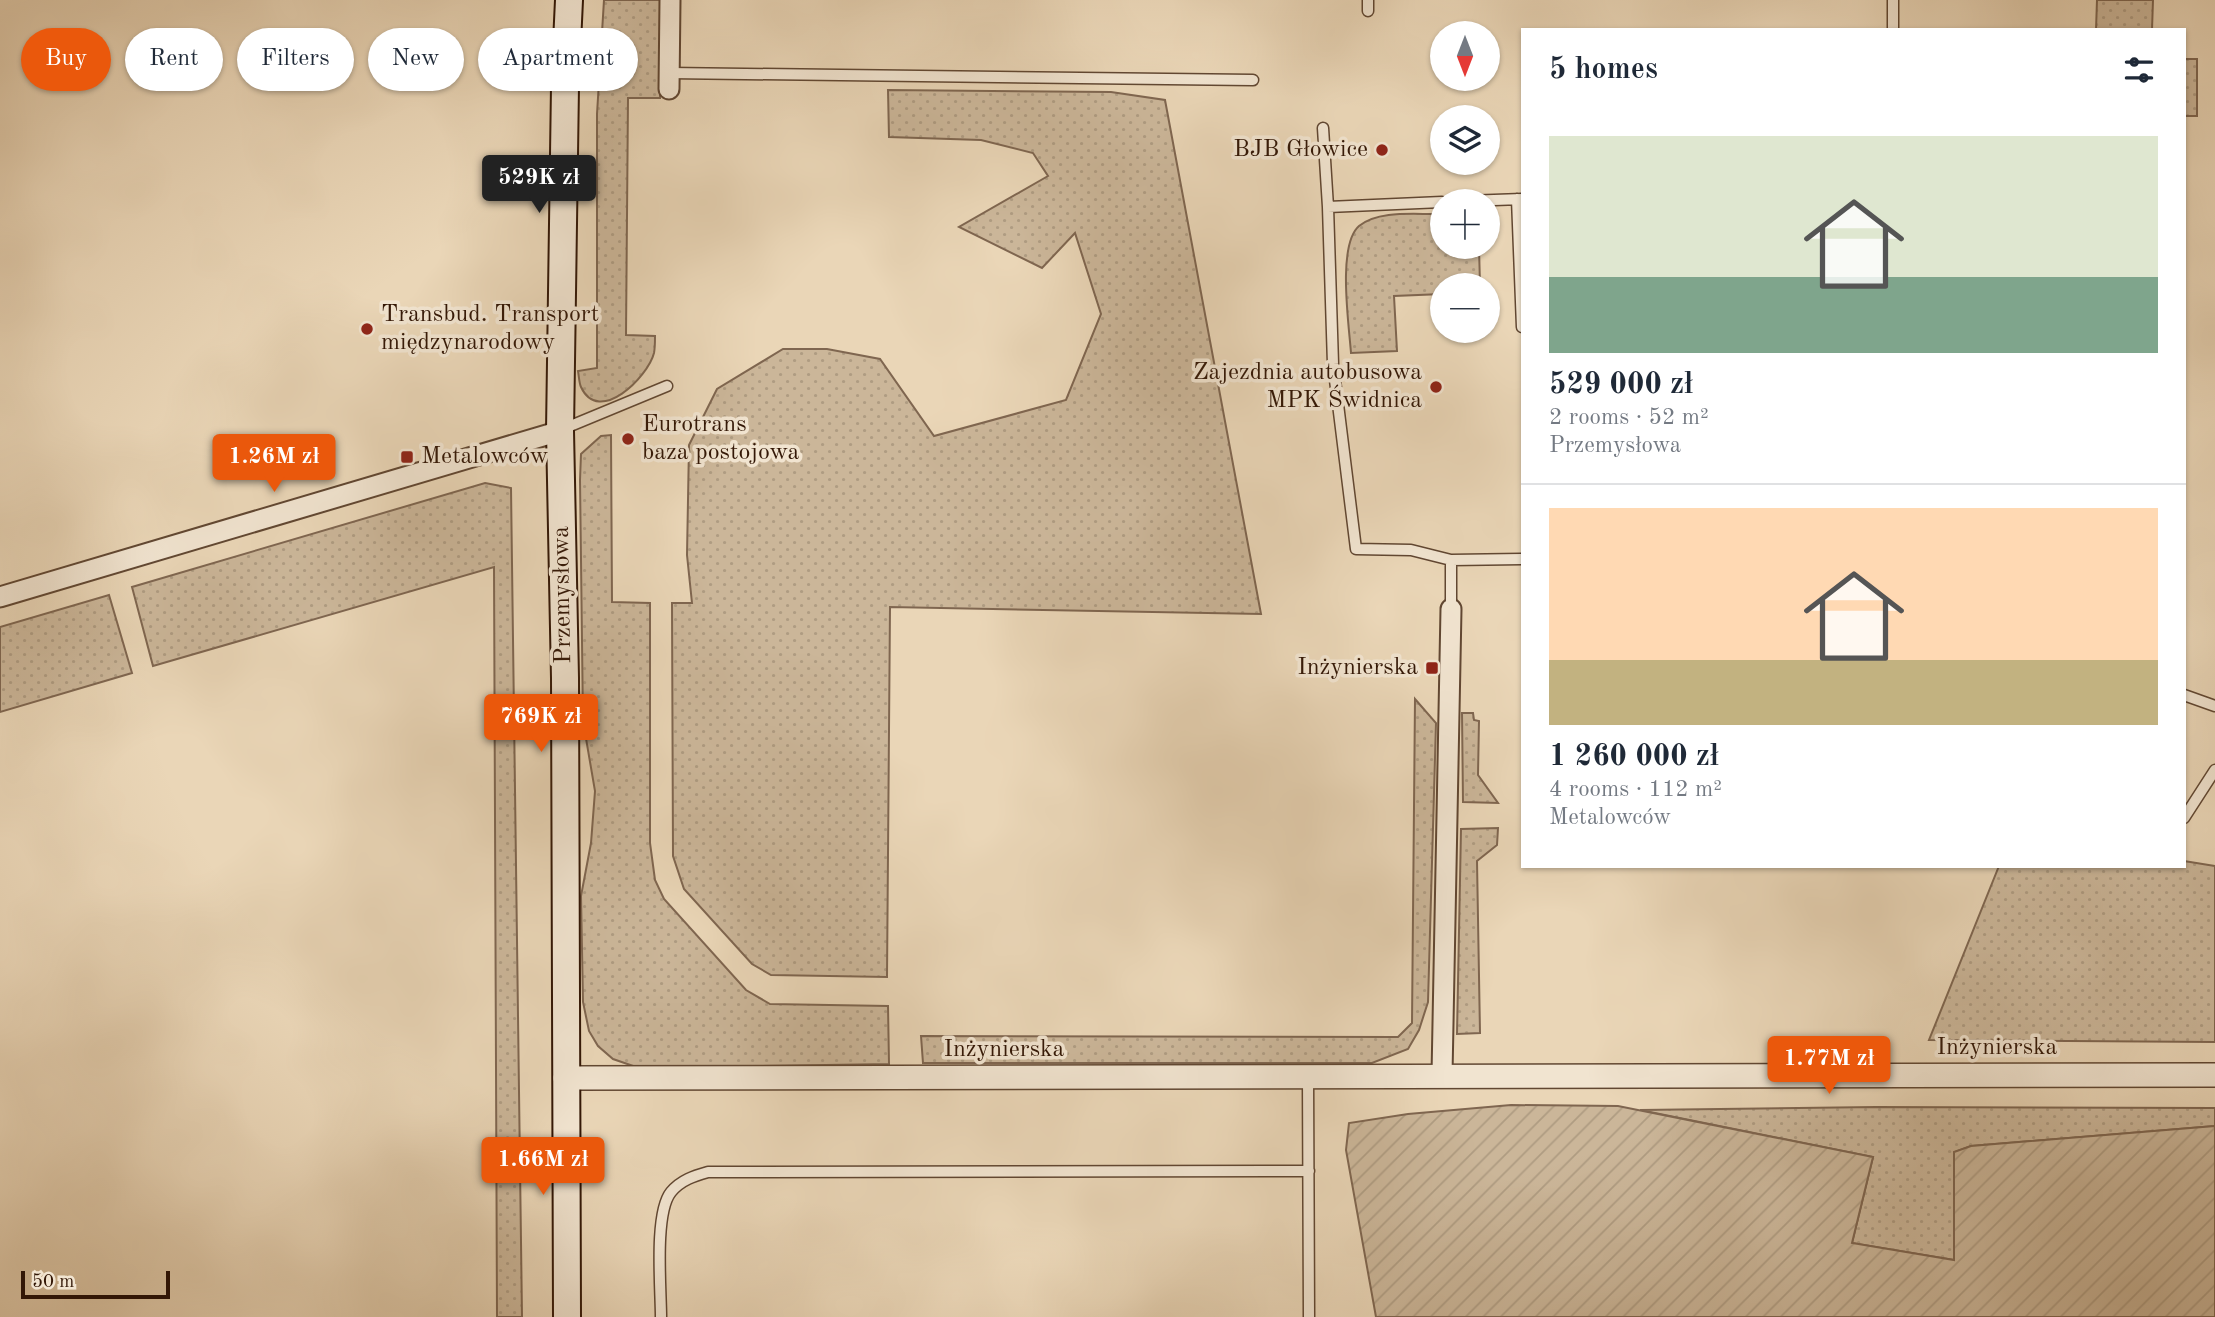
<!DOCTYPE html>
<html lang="en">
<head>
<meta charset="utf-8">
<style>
  :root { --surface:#fff; --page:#f6f6f7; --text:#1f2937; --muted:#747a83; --line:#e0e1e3; --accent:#ea580c }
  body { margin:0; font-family:"Old Standard TT",serif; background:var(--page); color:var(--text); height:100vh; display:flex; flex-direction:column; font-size:26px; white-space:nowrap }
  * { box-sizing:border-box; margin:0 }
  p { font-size:23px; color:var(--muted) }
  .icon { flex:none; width:38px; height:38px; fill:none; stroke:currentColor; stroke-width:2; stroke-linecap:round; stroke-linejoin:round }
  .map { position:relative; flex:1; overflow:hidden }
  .panel { position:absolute; left:1521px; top:28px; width:665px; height:840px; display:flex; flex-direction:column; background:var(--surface); border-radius:0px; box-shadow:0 2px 5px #0004 }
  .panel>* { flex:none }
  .hud { position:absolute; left:21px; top:28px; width:665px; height:63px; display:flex; gap:14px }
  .needle { width:46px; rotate:180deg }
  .fabs { position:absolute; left:1430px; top:21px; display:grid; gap:14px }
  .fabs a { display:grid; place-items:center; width:70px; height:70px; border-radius:50%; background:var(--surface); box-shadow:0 2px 5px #0004; font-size:35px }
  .scale { position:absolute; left:21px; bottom:18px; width:149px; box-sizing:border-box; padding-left:7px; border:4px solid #331706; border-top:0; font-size:19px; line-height:24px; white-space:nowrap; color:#331706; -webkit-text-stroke:5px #f1e4d0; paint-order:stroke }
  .price { position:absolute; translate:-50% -60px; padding:0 16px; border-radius:7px; background:var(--accent); color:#fff; font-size:23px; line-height:46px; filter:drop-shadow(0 2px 4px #0008) }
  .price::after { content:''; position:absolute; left:50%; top:42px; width:21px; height:16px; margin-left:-10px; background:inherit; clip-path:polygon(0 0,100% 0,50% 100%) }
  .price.current { background:#222; color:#fff }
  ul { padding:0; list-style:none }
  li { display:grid; align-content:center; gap:14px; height:371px; padding:0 28px }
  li+li { border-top:2px solid var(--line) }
  li span { display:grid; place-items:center; height:217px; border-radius:0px; color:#555 }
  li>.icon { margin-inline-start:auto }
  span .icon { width:126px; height:126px; fill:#fffc; stroke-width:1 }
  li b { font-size:30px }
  h2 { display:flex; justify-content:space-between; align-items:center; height:84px; padding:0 28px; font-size:30px }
  .pill { padding:0 24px; border-radius:32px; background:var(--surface); box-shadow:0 2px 5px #0004; font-size:24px; line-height:63px }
  .pill.current { background:var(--accent); color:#fff }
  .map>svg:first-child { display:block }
  .grass { fill:url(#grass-dots); stroke:#7f6650; stroke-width:2 }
  .garden { fill:url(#garden-furrows); stroke:#7f6650; stroke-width:2 }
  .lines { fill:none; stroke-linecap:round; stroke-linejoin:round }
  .service-casing { stroke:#614732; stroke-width:13 }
  .minor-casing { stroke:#614732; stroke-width:23 }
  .tertiary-casing { stroke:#614732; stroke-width:26 }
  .secondary-casing { stroke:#331706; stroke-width:30 }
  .service { stroke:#f1e4d0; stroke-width:10 }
  .minor { stroke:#f1e4d0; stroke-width:19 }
  .tertiary { stroke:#f1e4d0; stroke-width:23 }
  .secondary { stroke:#f1e4d0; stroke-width:26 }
  .poi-dot { fill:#8f2418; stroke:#f1e4d0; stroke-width:2.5 }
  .labels { text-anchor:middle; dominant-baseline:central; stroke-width:7; stroke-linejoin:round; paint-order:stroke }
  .poi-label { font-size:24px; fill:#331706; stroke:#f1e4d0; text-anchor:end }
  .street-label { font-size:24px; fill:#331706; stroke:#f1e4d0 }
</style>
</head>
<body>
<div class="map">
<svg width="2215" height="1317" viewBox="0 0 2215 1317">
  <defs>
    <pattern id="grass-dots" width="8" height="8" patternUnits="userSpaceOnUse" patternTransform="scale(1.75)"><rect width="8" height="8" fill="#cbb699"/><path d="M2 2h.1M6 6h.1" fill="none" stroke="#af9c82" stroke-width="1.8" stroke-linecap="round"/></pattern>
    <pattern id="garden-furrows" width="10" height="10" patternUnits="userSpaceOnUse" patternTransform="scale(1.75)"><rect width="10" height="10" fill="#cbb699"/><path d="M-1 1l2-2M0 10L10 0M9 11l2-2" fill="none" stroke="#af9c82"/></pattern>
  </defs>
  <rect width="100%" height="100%" fill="#ead6b7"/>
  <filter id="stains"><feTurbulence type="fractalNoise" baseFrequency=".00286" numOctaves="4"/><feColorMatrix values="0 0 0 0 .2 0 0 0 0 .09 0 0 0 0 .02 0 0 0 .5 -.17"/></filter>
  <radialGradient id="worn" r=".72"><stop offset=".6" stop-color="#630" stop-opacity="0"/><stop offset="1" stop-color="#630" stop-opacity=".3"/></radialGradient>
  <!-- grass -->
  <path class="grass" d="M 604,0 L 660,0 L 660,98 L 628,98 L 626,335 L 655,336 C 655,342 655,348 654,353 C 648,377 599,426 581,387 C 579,383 579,376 578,371 L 597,368 L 597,114 Z
    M 2097,0 L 2153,0 L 2152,30 L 2096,30 Z
    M 2184,59 L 2197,59 L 2197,116 L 2184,116 Z
    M 888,90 L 1111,92 L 1165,100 L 1261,614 L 890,607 L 887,977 L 771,975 L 752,964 L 684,889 L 673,856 L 672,603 L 692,603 L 687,555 L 689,445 L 717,389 L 783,349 L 827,349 L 880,359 L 934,436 L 1066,400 L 1101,314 L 1075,233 L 1042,268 L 959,227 L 1048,176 L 1033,153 L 981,140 L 889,137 Z
    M 1433,214 L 1442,216 L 1442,247 L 1479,247 L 1480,285 L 1442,285 L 1442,294 L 1394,296 L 1397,351 L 1351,353 C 1349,325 1337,245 1359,226 C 1377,211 1410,214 1433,214 Z
    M 611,435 L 612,602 L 650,603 L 650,843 L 655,880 L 664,899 L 746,990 L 770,1004 L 888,1006 L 889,1064 L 639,1068 L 613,1059 L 598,1046 L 589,1031 L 583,1002 L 581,896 L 591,843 L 595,791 L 583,721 L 580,480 L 581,454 L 601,436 Z
    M 485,483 L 511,488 L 522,1317 L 497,1317 L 494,567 L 153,666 L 132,587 Z
    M 109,595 L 132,673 L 0,712 L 0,627 Z
    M 1415,699 L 1436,723 L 1428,1002 L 1419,1030 L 1408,1049 L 1372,1063 L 923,1063 L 921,1036 L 1398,1037 L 1412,1023 Z
    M 1462,713 L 1473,713 L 1474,720 L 1479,721 L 1478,775 L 1498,803 L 1463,802 Z
    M 1498,828 L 1497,845 L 1477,861 L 1480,1033 L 1457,1034 L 1461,829 Z
    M 2184,861 L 2215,866 L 2215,1042 L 1929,1040 L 1999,866 L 2184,866 Z
    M 1876,1107 L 2215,1108 L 2215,1126 L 1971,1146 L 1955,1152 L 1954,1260 L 1852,1243 L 1873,1157 L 1640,1110 Z"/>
  <!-- garden -->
  <path class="garden" d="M 1511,1105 L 1618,1106 L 1873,1157 L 1852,1243 L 1954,1260 L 1954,1152 L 1971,1146 L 2215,1126 L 2215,1317 L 1376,1317 L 1346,1150 L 1349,1123 L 1408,1114 Z"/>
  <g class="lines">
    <!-- service casing -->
    <g class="service-casing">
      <path id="service" d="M 1893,0 L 1893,30
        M 1368,11 L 1368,0
        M 669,73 L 1253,80
        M 1323,128 L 1328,207
        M 1517,199 L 1522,327
        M 1466,201 L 1522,199
        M 1442,202 L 1328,207 L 1333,364 L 1356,549 L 1411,550 L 1451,560
        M 563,429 L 667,386
        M 1451,609 L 1451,560 L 1522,559
        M 2184,695 L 2215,706
        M 2184,818 L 2215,770
        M 1308,1077 L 1309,1317
        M 661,1317 C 661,1289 654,1213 671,1192 C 681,1180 694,1176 708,1172 L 1309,1171"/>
    </g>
    <!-- minor casing -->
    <g class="minor-casing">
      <path id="minor" d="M 669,89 L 670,0
        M 0,597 L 560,431
        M 1442,1075 L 1451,609"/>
    </g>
    <!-- tertiary casing -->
    <g class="tertiary-casing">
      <path id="tertiary" d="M 565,1078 L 2215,1075"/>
    </g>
    <!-- secondary casing -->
    <g class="secondary-casing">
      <path id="secondary" d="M 567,1317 L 565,678 L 560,431 L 565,86 L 569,0"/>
    </g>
    <!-- service -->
    <use href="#service" class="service"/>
    <!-- minor -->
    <use href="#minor" class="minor"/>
    <!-- tertiary -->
    <use href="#tertiary" class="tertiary"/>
    <!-- secondary -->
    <use href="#secondary" class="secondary"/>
  </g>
  <!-- markers -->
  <g class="poi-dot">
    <circle cx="1382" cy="150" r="7"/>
    <circle cx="367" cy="329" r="7"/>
    <circle cx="1436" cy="387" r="7"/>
    <circle cx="628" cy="439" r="7"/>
    <rect x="400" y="450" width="14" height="14" rx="3.5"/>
    <rect x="1425" y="661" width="14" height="14" rx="3.5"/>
  </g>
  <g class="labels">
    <!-- poi labels -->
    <g class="poi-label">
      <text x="1368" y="150">BJB Głowice</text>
      <text x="381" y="315" text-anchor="start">Transbud. Transport<tspan x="381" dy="28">międzynarodowy</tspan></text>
      <text x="1422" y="373">Zajezdnia autobusowa<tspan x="1422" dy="28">MPK Świdnica</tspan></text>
      <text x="642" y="425" text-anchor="start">Eurotrans<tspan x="642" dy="28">baza postojowa</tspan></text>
      <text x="421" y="457" text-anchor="start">Metalowców</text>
      <text x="1418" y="668">Inżynierska</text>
    </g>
    <!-- street labels -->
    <g class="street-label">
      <text transform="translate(563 595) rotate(-91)">Przemysłowa</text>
      <text x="1997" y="1048">Inżynierska</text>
      <text x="1004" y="1050">Inżynierska</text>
    </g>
  </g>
  <rect width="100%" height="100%" filter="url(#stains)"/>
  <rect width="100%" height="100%" fill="url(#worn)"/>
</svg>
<div class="fabs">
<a><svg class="needle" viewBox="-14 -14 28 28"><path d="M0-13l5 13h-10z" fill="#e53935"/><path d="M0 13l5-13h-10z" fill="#747a83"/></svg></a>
<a><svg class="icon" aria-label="layers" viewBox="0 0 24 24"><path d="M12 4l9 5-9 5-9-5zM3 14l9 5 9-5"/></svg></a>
<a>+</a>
<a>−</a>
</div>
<div class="scale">50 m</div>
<b class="price current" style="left:539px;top:215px">529K zł</b>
<b class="price" style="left:274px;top:494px">1.26M zł</b>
<b class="price" style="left:541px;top:754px">769K zł</b>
<b class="price" style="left:1829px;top:1096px">1.77M zł</b>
<b class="price" style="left:543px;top:1197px">1.66M zł</b>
<div class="hud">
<a class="pill current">Buy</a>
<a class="pill">Rent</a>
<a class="pill">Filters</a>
<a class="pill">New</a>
<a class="pill">Apartment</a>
</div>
<section class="panel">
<h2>5 homes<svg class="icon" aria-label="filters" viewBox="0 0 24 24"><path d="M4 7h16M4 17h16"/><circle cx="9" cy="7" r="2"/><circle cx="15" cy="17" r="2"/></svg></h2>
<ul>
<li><span style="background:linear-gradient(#dfe7d0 65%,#7fa58c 0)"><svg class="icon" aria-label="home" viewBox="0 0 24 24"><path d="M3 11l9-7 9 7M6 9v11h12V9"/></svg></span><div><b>529 000 zł</b><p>2 rooms · 52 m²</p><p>Przemysłowa</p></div></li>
<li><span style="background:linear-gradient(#ffd9b3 70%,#c2b280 0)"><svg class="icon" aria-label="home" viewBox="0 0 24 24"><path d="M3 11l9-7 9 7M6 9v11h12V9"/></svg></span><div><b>1 260 000 zł</b><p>4 rooms · 112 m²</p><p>Metalowców</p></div></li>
</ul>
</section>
</div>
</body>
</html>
